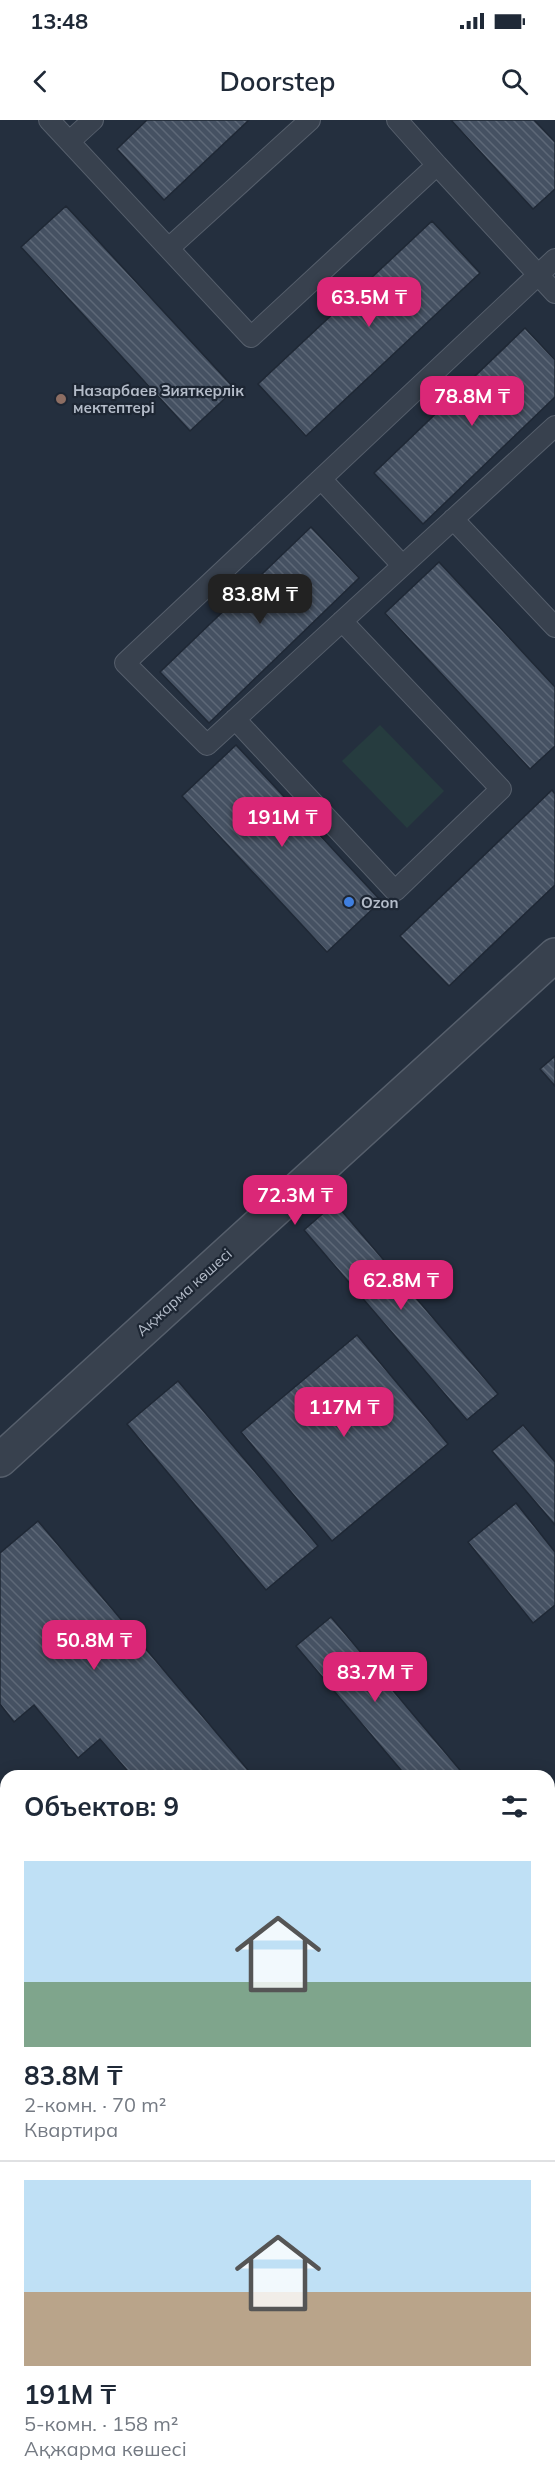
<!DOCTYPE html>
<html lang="ru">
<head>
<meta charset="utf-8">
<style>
  :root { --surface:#fff; --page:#f6f6f7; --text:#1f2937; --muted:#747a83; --line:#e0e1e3; --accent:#db2777 }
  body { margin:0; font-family:Mulish,sans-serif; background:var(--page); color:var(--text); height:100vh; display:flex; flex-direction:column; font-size:22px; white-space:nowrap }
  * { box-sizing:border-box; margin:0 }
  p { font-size:20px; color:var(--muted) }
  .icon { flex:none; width:33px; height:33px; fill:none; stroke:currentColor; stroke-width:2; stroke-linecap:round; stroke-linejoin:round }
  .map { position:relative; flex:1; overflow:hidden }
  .sheet { position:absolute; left:0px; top:1650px; width:555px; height:722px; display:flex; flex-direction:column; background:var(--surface); border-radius:18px 18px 0 0; box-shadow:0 3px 15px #0003 }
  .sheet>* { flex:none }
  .price { position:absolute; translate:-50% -51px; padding:0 14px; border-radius:12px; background:var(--accent); color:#fff; font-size:20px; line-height:39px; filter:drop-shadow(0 2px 3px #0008) }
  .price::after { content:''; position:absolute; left:50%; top:36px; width:18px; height:14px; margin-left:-9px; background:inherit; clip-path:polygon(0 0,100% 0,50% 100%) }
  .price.current { background:#222; color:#fff }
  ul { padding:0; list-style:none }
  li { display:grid; align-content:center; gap:12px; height:318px; padding:0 24px }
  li+li { border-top:2px solid var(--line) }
  li span { display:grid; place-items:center; height:186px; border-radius:0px; color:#555 }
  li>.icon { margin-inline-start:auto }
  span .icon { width:108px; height:108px; fill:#fffc; stroke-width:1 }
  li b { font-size:26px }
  h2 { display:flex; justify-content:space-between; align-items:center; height:72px; padding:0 24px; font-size:26px }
  .status { display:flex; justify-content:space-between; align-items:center; height:42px; padding:0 30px; background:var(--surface); direction:ltr }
  .status svg { height:16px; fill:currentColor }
  header { display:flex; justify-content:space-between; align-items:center; height:78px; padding:0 24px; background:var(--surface); font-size:27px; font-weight:600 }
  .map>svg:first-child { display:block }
  .green { fill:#263c3f }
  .building { fill:url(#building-back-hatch); stroke:#1f2835; stroke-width:1.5 }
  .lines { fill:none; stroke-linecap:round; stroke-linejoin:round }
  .service-casing { stroke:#565f6c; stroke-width:22 }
  .minor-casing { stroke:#565f6c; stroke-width:36 }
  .tertiary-casing { stroke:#565f6c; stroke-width:36 }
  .path { stroke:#44595c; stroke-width:4; stroke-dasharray:4.5 4.5; stroke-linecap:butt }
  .service { stroke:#38414e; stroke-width:20 }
  .minor { stroke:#38414e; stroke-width:33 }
  .tertiary { stroke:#38414e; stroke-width:33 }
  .education-dot { fill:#8d6e63; stroke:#1d2633; stroke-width:2 }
  .shop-dot { fill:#3f7fe0; stroke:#1d2633; stroke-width:2 }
  .labels { text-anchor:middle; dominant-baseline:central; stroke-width:4.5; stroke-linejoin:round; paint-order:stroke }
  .poi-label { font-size:15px; font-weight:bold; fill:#b4bcc9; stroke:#1d2633; text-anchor:start }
  .street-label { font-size:15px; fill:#b4bcc9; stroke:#1d2633 }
</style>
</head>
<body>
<div class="status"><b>13:48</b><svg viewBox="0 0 49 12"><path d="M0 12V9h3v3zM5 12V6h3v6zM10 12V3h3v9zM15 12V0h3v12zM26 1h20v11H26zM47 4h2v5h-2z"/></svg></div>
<header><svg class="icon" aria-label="back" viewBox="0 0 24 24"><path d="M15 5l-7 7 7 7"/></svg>Doorstep<svg class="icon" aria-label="search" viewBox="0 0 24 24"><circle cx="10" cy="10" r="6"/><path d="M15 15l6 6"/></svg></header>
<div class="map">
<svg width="555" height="2371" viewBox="0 0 555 2371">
  <defs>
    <pattern id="building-back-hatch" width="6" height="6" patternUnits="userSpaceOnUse" patternTransform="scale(1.5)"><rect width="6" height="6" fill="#455162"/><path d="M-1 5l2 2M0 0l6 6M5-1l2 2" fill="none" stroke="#5d6877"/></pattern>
  </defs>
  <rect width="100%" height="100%" fill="#242f3e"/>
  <!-- green -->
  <path class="green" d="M 380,605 L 444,671 L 407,708 L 342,641 Z"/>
  <!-- building -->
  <path class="building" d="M 147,0 L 249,0 L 164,80 L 117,29 Z
    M 451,0 L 534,0 L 555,22 L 555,69 L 533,89 Z
    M 66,86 L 235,269 L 190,311 L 21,127 Z
    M 432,101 L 480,153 L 306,316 L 258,264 Z
    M 525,208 L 555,240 L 555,277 L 423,404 L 374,353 Z
    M 311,407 L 359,458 L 209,603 L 160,552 Z
    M 439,442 L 555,567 L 555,626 L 530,649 L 385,493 Z
    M 236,625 L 381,781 L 327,832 L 182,676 Z
    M 552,670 L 555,674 L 555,765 L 449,866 L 400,816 Z
    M 555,936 L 555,966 L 540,949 Z
    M 335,1083 L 498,1274 L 467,1300 L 304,1110 Z
    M 357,1215 L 448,1324 L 332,1421 L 241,1312 Z
    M 178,1261 L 318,1426 L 266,1470 L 127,1304 Z
    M 523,1305 L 555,1342 L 555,1405 L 492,1331 Z
    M 516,1383 L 555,1432 L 555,1485 L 533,1503 L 468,1422 Z
    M 38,1401 L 253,1656 L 132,1656 L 100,1619 L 78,1638 L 34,1585 L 14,1602 L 0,1584 L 0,1433 Z
    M 331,1497 L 465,1656 L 406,1656 L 296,1526 Z
    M 6,1719 L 6,1807 L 0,1812 L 0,1724 Z"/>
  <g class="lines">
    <!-- service casing -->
    <g class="service-casing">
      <path id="service" d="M 49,0 L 251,217 L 437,45 L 555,173
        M 397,0 L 437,45
        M 70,21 L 93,0
        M 169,128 L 310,0
        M 555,139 L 125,543 L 207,625 L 555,306
        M 322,360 L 402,445
        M 453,399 L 555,507
        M 235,599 L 395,771 L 501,669 L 342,501
        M 549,1727 L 555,1722
        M 0,1894 L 6,1892
        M 0,1983 L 6,1984"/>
    </g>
    <!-- minor casing -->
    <g class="minor-casing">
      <path id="minor" d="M 0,1340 L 555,835"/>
    </g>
    <!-- tertiary casing -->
    <g class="tertiary-casing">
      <path id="tertiary" d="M 549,1919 L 555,1914
        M 549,1994 L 555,1988
        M 0,2102 L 6,2109
        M 245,2366 L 250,2371
        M 26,2371 L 32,2366
        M 116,2371 L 122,2366"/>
    </g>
    <!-- path -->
    <path class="path" d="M 549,2057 L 555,2052
      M 174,2366 L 179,2371
      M 197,2371 L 203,2366"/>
    <!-- service -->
    <use href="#service" class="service"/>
    <!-- minor -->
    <use href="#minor" class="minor"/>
    <!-- tertiary -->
    <use href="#tertiary" class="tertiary"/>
  </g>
  <!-- markers -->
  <circle class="education-dot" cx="61" cy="279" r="6"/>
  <circle class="shop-dot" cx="349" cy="782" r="6"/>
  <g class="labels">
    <!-- poi labels -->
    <g class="poi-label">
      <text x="73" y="270">Назарбаев Зияткерлік<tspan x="73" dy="17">мектептері</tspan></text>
      <text x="361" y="782">Ozon</text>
    </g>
    <!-- street labels -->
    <g class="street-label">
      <text transform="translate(184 1172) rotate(-42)">Ақжарма көшесі</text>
    </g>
  </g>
</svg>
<b class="price" style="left:369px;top:208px">63.5M ₸</b>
<b class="price" style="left:472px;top:307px">78.8M ₸</b>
<b class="price current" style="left:260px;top:505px">83.8M ₸</b>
<b class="price" style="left:282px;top:728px">191M ₸</b>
<b class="price" style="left:295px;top:1106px">72.3M ₸</b>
<b class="price" style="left:401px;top:1191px">62.8M ₸</b>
<b class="price" style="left:344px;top:1318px">117M ₸</b>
<b class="price" style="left:94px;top:1551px">50.8M ₸</b>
<b class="price" style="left:375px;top:1583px">83.7M ₸</b>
<section class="sheet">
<h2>Объектов: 9<svg class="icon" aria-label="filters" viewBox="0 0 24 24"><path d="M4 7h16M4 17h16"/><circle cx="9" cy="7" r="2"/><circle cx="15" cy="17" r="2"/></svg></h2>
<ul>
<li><span style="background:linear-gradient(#bfe0f5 65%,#7fa58c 0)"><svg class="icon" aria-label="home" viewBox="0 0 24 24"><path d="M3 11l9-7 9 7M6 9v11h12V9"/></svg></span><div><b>83.8M ₸</b><p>2-комн. · 70 m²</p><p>Квартира</p></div></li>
<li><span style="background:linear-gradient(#bfe0f5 60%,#b9a48a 0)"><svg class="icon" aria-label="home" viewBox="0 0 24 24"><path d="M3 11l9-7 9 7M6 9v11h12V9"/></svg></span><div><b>191M ₸</b><p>5-комн. · 158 m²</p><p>Ақжарма көшесі</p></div></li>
</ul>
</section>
</div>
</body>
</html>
